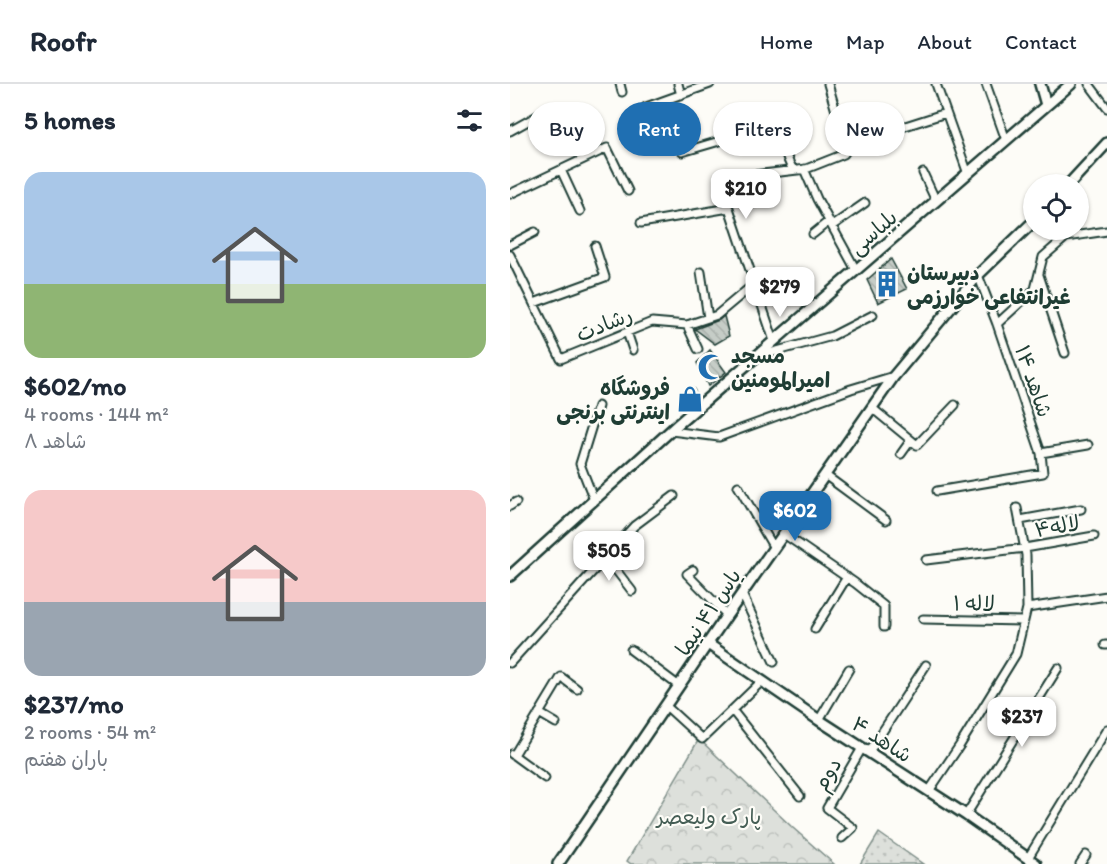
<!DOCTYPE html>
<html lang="en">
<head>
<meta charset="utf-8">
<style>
  :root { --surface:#fff; --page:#f2f2f3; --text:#1f2937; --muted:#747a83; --line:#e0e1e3; --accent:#1f6fb2 }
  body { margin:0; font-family:Itim,"Playpen Sans Arabic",sans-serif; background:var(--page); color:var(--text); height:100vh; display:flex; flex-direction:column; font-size:22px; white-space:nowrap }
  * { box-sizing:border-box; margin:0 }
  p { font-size:20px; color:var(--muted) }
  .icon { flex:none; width:33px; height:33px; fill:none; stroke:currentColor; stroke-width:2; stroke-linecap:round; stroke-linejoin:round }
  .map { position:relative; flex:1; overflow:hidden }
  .drawer { display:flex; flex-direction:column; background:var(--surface); width:510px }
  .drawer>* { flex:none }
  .hud { position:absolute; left:18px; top:18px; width:489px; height:54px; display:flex; gap:12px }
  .controls { position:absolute; left:513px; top:90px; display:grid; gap:12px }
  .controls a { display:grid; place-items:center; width:66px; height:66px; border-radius:50%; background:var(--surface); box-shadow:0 2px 4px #0004; font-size:30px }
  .price { position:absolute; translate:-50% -51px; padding:0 14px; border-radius:12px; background:#fff; color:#222; font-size:20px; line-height:39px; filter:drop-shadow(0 2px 3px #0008) }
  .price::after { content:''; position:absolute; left:50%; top:36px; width:18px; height:14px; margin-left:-9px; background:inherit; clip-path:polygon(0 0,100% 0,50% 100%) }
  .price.active { background:var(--accent); color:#fff }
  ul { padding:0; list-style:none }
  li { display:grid; align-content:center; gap:12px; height:318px; padding:0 24px }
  li span { display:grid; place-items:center; height:186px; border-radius:18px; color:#555 }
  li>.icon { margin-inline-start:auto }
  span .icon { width:108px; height:108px; fill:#fffc; stroke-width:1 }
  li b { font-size:26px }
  h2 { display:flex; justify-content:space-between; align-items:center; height:72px; padding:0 24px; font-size:26px }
  .tag { padding:0 21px; border-radius:27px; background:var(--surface); box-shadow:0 2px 4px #0004; font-size:21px; line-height:54px }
  .tag.active { background:var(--accent); color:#fff }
  header { display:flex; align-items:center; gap:36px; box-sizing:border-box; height:84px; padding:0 30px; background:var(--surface); border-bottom:2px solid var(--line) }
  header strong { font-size:28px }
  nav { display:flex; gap:33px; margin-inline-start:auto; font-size:21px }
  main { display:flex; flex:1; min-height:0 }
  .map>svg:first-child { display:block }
  .grass { fill:url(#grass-dots); stroke:#7e8e88; stroke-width:1.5 }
  .park { fill:url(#park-crowns); stroke:#7e8e88; stroke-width:1.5 }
  .building { fill:url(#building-back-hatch); stroke:#1f3d34; stroke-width:1.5 }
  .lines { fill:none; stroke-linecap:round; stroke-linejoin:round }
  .street-casing { stroke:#1f3d34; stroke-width:11 }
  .secondary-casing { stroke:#1f3d34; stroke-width:14 }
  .street { stroke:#fdfcf7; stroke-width:7 }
  .secondary { stroke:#fdfcf7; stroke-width:9 }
  .labels { text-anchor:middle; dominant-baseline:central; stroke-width:4.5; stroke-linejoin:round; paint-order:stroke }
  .street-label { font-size:21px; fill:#1f3d34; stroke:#fdfcf7 }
  .poi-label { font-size:21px; font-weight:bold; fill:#1f3d34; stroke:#fdfcf7; text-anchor:start }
  .park-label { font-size:21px; fill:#455e55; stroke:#fdfcf7 }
</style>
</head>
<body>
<header>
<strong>Roofr</strong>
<nav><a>Home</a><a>Map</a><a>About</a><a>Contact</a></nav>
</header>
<main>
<section class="drawer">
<h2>5 homes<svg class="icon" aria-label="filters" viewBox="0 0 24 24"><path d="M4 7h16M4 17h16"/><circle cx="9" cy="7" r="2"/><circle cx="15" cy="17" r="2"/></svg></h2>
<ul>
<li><span style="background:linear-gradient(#a9c7e8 60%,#8fb573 0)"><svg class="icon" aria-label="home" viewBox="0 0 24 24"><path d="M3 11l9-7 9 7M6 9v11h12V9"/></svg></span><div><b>$602/mo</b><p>4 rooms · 144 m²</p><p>شاهد ۸</p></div></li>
<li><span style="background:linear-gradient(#f6c9c9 60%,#9aa5b1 0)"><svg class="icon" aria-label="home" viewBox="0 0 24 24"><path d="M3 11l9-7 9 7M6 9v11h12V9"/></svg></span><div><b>$237/mo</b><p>2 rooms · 54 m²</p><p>باران هفتم</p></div></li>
</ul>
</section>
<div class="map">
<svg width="597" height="780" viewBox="0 0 597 780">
  <defs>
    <pattern id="grass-dots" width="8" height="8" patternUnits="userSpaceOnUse" patternTransform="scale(1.5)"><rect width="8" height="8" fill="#dde0db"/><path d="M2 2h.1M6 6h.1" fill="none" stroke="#bdc1bd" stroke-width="1.8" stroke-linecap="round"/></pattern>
    <pattern id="park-crowns" width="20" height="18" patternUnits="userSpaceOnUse" patternTransform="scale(1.5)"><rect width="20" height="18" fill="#dde0db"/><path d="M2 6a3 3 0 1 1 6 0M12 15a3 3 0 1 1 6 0" fill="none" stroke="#bdc1bd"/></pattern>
    <pattern id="building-back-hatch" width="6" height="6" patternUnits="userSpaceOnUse" patternTransform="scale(1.5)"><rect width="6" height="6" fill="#c6cdc7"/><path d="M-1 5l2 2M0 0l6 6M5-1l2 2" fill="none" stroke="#aab1ac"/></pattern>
  </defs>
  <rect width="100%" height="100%" fill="#fdfcf7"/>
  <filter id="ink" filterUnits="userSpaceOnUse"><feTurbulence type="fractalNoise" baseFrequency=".0167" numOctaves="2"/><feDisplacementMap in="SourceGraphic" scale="12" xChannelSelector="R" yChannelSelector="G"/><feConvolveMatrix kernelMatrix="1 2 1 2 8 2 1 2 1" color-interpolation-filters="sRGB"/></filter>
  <g filter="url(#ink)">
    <!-- grass -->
    <path class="grass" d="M 369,749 L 413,780 L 350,780 Z"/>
    <!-- park -->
    <path class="park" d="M 189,655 L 283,744 L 324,780 L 121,780 L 117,777 Z"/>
    <!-- building -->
    <path class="building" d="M 381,175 L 397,205 L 368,219 L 357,196 Z
      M 214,232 L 219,252 L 205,260 L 185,245 L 209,236 Z
      M 200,266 L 216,288 L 198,302 L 187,279 Z
      M 182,303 L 189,313 L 176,325 L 169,313 Z"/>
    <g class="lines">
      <!-- street casing -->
      <g class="street-casing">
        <path id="street" d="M 110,0 L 112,8
          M 168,0 L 171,11
          M 426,0 L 458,90
          M 476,0 L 496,56
          M 579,0 L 597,24
          M 136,23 L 200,0
          M 389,44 L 436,29
          M 0,47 L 36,27
          M 172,68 L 213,56 L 218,47 L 231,39 L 267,38 L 270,41 C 273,54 275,77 284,86
          M 294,85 L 307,115 L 346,186
          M 51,86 L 70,127
          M 413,89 L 426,117
          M 235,92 L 296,85 L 334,70 L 337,65 L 318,0
          M 0,110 L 97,64 L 118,107
          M 131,139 L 219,124 L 264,257
          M 322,142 L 355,119
          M 303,150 L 319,137
          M 0,161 L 25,148
          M 0,171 L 51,275 L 142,238 L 177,241 L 207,231 L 244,200
          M 191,188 L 198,234
          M 468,191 L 487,240 L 531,369 L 578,361
          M 529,191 L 555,269
          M 24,219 L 95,193 L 85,162
          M 487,240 L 525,205 L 533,173 L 556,153 L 597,147
          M 177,241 L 188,265
          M 117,248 L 123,266
          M 249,272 L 322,252 L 363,231
          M 362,324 L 407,361 L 445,321
          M 161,347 L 209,353 L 341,305 L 384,292
          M 391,370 L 401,356
          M 315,391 L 376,436
          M 228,402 L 264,464
          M 427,407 L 533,389 L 531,369
          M 84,416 L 70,380 L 88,322
          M 0,422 L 6,418
          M 510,436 L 571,425
          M 274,450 L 345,499 L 374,522 L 374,543
          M 96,473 L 122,507
          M 416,476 L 515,464 L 584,452
          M 183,486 L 177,490 L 217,531
          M 232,510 L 264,578
          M 517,524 L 597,512
          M 413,535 L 514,537
          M 305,545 L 337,493
          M 595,561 L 597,561
          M 121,566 L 169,602
          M 0,579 L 124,442 L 164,412
          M 156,622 L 192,655 L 252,597
          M 222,626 L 290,712
          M 29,629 L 46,639
          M 309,636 L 339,585
          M 359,668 L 416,581
          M 2,670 L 35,694
          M 4,671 L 51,593 L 67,605
          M 419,707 L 450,661 L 506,570 L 517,524 L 516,471 L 507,424
          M 456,731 L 548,584
          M 332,754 L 343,744 L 317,724 L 352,664
          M 518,774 L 597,645
          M 570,780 L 576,771"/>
      </g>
      <!-- secondary casing -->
      <g class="secondary-casing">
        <path id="secondary" d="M 530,0 L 536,21
          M 559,100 L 597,59
          M 0,492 L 167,341 L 561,0
          M 198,560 L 309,636 L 456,731 L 526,780
          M 48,780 L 217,531 L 384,292 L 468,191 L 524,137"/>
      </g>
      <!-- street -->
      <use href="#street" class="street"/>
      <!-- secondary -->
      <use href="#secondary" class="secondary"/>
    </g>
  </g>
  <!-- icons -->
  <defs>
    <g id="building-bare" transform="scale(2.07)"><path d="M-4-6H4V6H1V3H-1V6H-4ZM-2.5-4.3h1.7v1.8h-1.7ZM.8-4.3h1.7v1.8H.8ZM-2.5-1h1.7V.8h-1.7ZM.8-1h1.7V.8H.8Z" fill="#1f6fb2" stroke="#fdfcf7" stroke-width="2.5" paint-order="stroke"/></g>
    <g id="mosque-bare" transform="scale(2.07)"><path d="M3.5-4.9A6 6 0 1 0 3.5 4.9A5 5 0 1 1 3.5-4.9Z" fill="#1f6fb2" stroke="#fdfcf7" stroke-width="2.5" paint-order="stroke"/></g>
    <g id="shop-bare" transform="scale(2.07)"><path d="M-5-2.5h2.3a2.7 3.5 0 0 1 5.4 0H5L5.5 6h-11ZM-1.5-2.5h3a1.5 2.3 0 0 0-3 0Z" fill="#1f6fb2" stroke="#fdfcf7" stroke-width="2.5" paint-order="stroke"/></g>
  </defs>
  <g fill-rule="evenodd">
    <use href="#building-bare" x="377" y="200"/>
    <use href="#mosque-bare" x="201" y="283"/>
    <use href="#shop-bare" x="180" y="315"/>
  </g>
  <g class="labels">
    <!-- street labels -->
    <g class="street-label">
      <text transform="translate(363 148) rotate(-41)">بلباسی</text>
      <text transform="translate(94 240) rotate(-22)">رشادت</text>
      <text transform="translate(524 297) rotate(71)">شاهد ۱۴</text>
      <text transform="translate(547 442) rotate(-10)">لاله۴</text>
      <text transform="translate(464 519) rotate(1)">لاله ۱</text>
      <text transform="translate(198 528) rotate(-56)">یاس ۴۱ نیما</text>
      <text transform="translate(372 655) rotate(33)">شاهد ۴</text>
      <text transform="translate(317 690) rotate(-59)">دوم</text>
    </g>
    <!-- poi labels -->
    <g class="poi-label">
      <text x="397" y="188">دبیرستان<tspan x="397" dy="24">غیرانتفاعی خوارزمی</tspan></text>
      <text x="221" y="271">مسجد<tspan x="221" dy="24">امیرالمومنین</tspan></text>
      <text x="160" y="303" text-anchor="end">فروشگاه<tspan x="160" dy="24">اینترنتی برنجی</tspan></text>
    </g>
    <!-- park labels -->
    <g class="park-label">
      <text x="199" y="732">پارک ولیعصر</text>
    </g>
  </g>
</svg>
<div class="controls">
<a><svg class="icon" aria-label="locate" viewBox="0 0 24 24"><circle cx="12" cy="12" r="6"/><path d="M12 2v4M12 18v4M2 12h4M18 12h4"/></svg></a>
</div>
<b class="price" style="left:236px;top:136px">$210</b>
<b class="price" style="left:270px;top:234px">$279</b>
<b class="price active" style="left:285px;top:458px">$602</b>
<b class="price" style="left:99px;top:498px">$505</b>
<b class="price" style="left:512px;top:664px">$237</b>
<div class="hud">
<a class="tag">Buy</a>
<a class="tag active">Rent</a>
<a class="tag">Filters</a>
<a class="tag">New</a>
</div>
</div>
</main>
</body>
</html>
